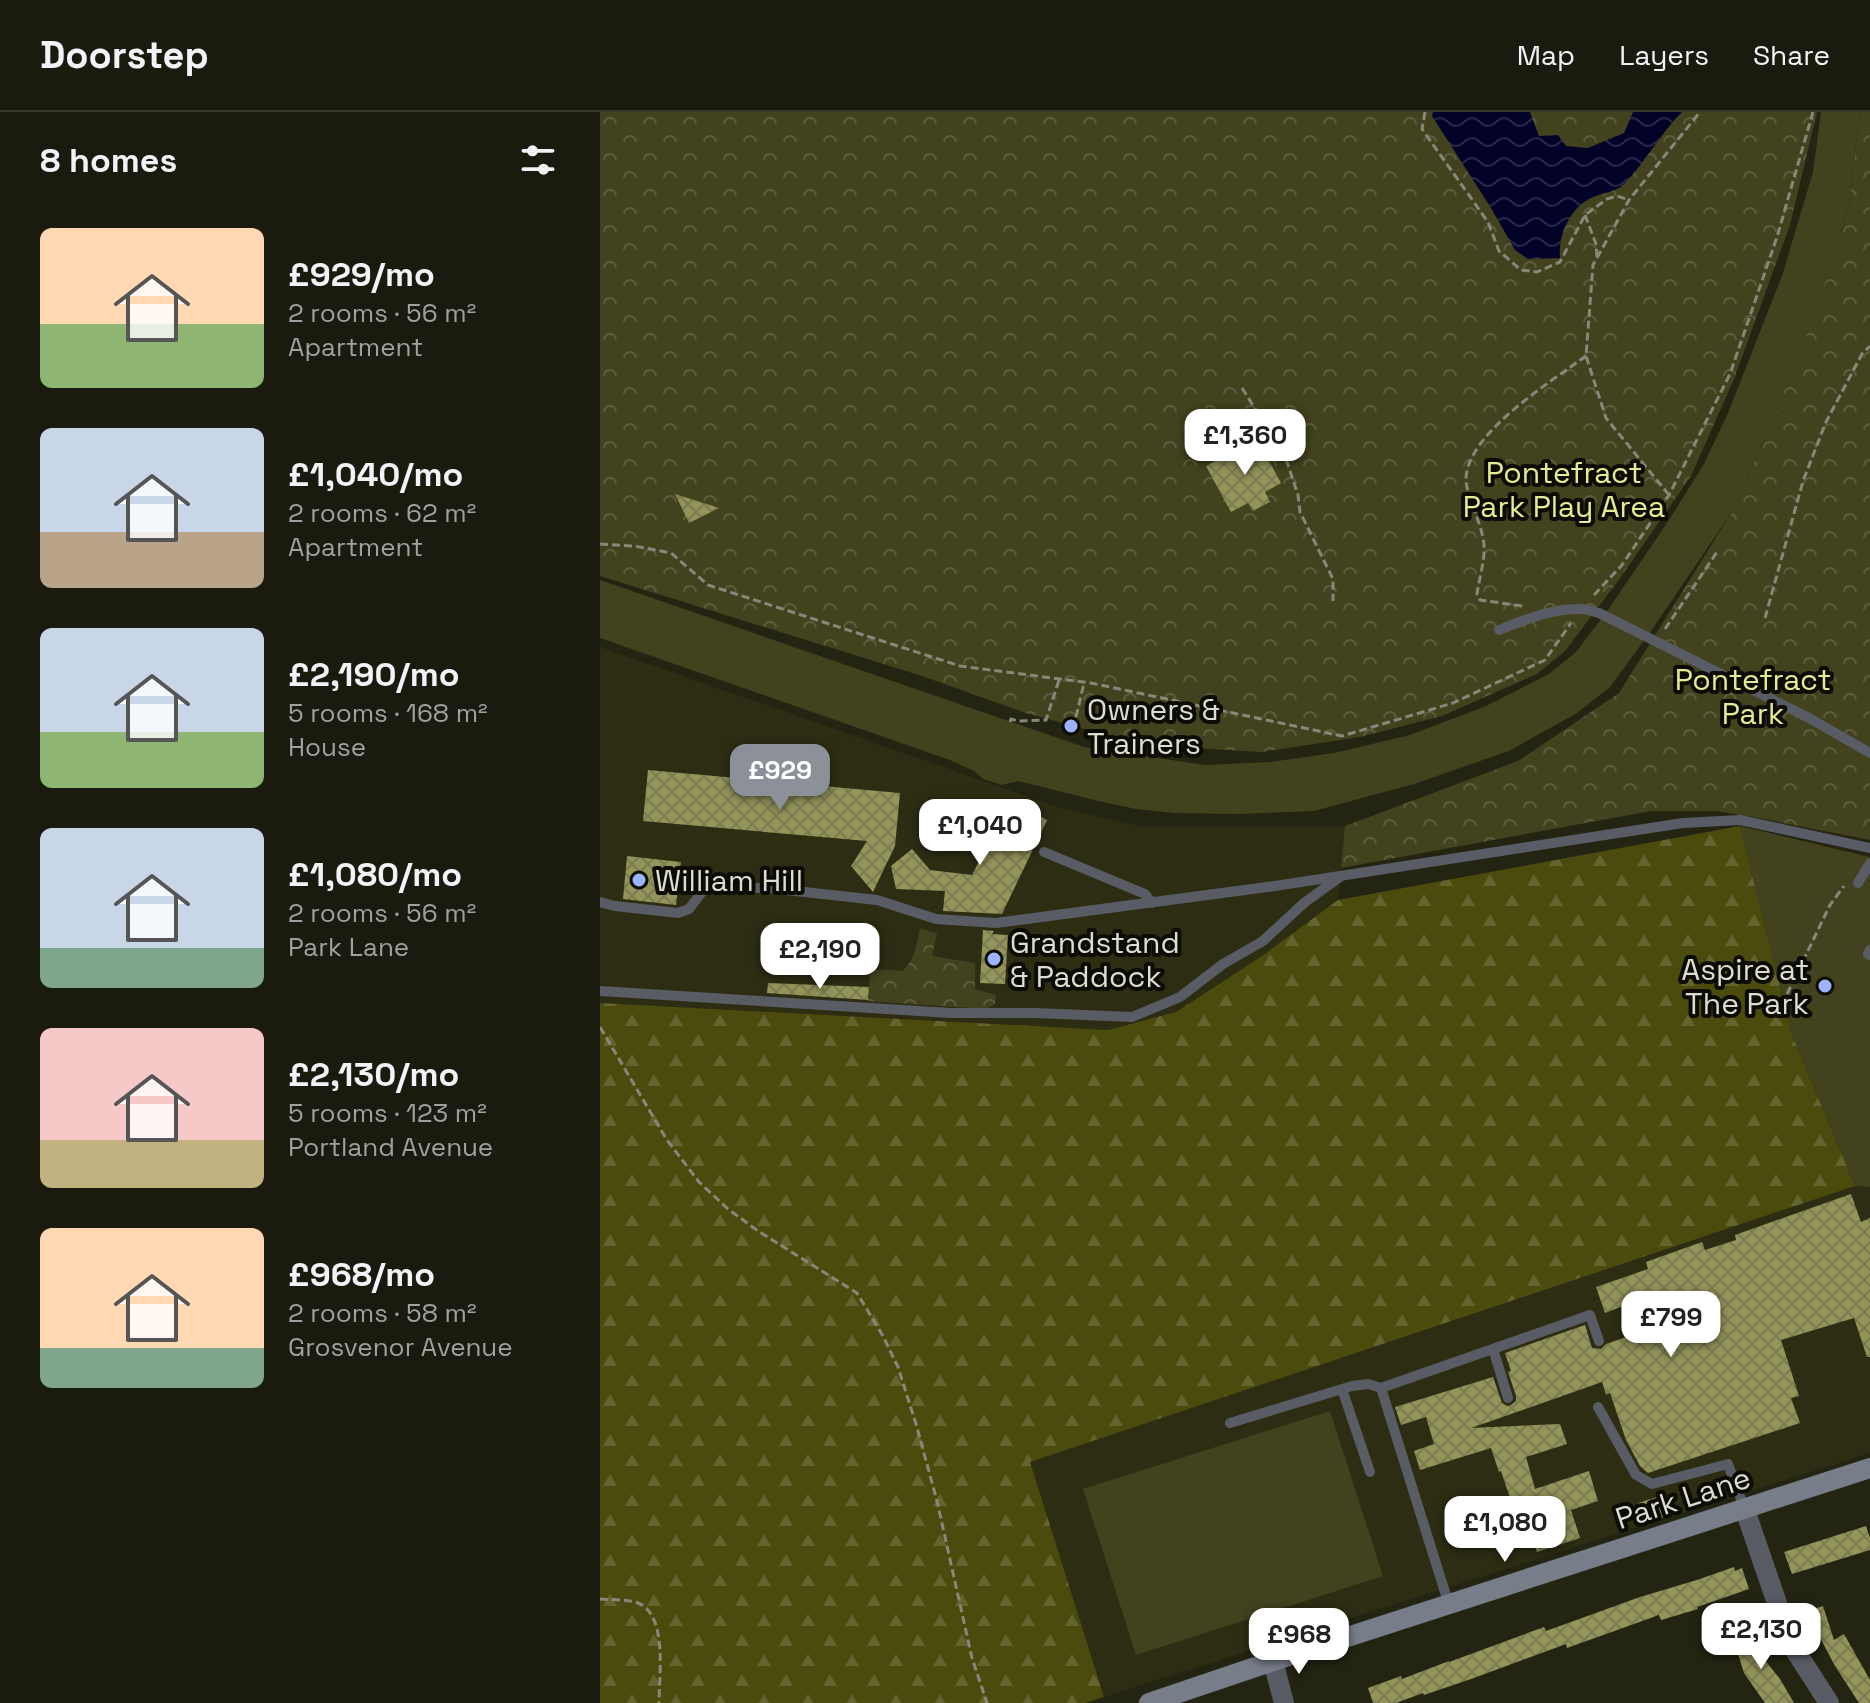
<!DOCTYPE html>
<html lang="en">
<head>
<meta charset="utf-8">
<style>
  :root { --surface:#1a1b0e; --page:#27281c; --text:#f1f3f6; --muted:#9fa19e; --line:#38392e; --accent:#8c9099 }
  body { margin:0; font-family:"Space Grotesk",sans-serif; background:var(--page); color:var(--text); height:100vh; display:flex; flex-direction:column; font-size:30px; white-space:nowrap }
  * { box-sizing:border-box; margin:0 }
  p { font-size:26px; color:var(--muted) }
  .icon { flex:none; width:44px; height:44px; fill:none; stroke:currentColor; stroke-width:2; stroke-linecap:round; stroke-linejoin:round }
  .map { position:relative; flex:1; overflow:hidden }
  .drawer { display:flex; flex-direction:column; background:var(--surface); width:600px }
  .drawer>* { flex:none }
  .price { position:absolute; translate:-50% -68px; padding:0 18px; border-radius:16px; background:#fff; color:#222; font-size:26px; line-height:52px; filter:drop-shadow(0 2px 4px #0008) }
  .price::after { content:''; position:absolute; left:50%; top:48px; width:24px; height:18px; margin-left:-12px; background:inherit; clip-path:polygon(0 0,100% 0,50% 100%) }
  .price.active { background:var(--accent); color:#fff }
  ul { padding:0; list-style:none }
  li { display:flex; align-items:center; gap:24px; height:200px; padding:0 40px }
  li span { display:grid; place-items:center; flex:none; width:224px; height:160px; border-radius:12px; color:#555 }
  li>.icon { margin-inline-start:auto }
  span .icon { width:96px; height:96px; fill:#fffc; stroke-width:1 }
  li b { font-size:34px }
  h2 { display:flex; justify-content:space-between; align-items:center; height:96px; padding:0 40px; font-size:34px }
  header { display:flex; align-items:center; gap:48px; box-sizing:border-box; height:112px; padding:0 40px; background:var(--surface); border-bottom:2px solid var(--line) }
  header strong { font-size:38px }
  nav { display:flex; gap:44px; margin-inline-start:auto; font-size:28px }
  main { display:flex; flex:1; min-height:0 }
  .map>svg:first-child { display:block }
  .built { fill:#2d2d14 }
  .green { fill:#42421f }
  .forest { fill:url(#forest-firs) }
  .park { fill:url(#park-crowns) }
  .water { fill:url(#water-waves) }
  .building { fill:url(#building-cross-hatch) }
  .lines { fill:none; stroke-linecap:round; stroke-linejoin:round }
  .path { stroke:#87887a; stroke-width:3; stroke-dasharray:8 4; stroke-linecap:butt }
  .lane { stroke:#595c64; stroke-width:10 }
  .street { stroke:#595c64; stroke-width:20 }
  .secondary { stroke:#787d8a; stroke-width:20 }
  .poi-dot { fill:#9db4fd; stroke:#0c0c05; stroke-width:3 }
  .labels { text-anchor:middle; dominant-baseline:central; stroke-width:8; stroke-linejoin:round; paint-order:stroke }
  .park-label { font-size:30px; fill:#e8ea93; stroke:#0c0c05 }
  .poi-label { font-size:30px; fill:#dcddd1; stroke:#0c0c05; text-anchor:start }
  .street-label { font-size:30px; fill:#dcddd1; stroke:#0c0c05 }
</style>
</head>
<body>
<header>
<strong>Doorstep</strong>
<nav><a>Map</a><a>Layers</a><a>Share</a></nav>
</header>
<main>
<section class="drawer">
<h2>8 homes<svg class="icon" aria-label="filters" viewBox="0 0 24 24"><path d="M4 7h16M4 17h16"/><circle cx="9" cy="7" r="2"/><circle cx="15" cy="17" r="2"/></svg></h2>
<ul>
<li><span style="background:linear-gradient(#ffd9b3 60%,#8fb573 0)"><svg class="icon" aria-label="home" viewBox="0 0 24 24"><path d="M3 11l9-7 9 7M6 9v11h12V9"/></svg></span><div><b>£929/mo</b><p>2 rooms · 56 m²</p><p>Apartment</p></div></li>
<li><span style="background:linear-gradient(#c9d6e8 65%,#b9a48a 0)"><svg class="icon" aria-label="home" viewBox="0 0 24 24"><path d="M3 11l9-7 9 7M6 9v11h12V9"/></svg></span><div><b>£1,040/mo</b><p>2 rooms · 62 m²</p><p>Apartment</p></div></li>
<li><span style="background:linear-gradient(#c9d6e8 65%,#8fb573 0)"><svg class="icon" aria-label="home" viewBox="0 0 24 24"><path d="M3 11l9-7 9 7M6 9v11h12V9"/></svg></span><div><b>£2,190/mo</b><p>5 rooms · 168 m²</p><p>House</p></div></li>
<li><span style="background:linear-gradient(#c9d6e8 75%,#7fa58c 0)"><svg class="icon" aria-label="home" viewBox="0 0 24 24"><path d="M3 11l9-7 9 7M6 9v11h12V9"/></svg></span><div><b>£1,080/mo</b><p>2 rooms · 56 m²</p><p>Park Lane</p></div></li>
<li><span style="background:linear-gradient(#f6c9c9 70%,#c2b280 0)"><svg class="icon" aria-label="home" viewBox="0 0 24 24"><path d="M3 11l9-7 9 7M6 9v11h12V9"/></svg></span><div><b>£2,130/mo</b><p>5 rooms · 123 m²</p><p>Portland Avenue</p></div></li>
<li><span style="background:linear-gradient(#ffd9b3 75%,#7fa58c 0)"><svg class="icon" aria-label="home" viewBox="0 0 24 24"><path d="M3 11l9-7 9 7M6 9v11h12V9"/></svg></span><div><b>£968/mo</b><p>2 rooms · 58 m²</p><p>Grosvenor Avenue</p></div></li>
</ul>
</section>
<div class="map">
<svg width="1270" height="1591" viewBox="0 0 1270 1591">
  <defs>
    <pattern id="forest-firs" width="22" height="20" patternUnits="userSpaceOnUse" patternTransform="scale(2)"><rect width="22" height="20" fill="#4b4b0d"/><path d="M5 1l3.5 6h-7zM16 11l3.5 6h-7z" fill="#64642f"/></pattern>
    <pattern id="park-crowns" width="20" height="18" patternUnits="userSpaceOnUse" patternTransform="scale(2)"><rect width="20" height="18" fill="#42421f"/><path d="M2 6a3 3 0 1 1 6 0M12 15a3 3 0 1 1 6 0" fill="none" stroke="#5d5d3e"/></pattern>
    <pattern id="water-waves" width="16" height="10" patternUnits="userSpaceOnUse" patternTransform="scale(2)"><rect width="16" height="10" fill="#03032a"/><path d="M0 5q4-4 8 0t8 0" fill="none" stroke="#272748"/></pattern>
    <pattern id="building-cross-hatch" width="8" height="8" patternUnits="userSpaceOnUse" patternTransform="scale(2)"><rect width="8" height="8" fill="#93945a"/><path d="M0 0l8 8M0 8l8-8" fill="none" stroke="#7b7b52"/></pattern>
  </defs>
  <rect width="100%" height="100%" fill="#232412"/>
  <!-- built -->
  <path class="built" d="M 0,535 L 458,695 L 539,714 L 745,714 L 738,788 L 662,844 L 576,900 L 508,918 L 0,891 Z
    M 1255,1074 L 1270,1075 L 1270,1341 L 504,1585 L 429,1350 Z"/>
  <!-- green -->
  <path class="green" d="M 1221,0 L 1260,0 L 1249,92 L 1236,139 L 1201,239 L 1163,330 L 1132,400 L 1051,519 L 1010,575 L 977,601 L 909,639 L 814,672 L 714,699 L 638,702 L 575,701 L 536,697 L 494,688 L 418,669 L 402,673 L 383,667 L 374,659 L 350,648 L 0,526 L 0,468 L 484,635 L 605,653 L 670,650 L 734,641 L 810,623 L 886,594 L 949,562 L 976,540 L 1008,498 L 1069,408 L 1104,352 L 1128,301 L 1182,164 L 1213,60 Z
    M 1140,714 L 1270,745 L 1270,1075 L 1255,1074 L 1192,923 Z
    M 730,1299 L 783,1464 L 536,1543 L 483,1377 Z"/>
  <!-- forest -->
  <path class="forest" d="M 1140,714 L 1192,923 L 1255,1074 L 430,1350 L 504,1585 L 486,1591 L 0,1591 L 0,891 L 508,918 L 576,900 L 662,844 L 738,788 Z"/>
  <!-- park -->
  <path class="park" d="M 0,0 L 1217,0 L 1190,113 L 1134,267 L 1091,364 L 1018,469 L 965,539 L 937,562 L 842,604 L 760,625 L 661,640 L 544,633 L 426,601 L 322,564 L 0,464 Z
    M 1260,0 L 1270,0 L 1270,728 L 1153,705 L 1116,699 L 1051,699 L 741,756 L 745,714 L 918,649 L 1019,581 L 1132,400 L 1163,330 L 1201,239 L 1236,139 L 1249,92 Z
    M 320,816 L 337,822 L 332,844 L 375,851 L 375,877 L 396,883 L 395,892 L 386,897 L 268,889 L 270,857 L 303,859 C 315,848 317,831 320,816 Z"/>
  <!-- water -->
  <path class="water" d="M 833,0 L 930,0 L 939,24 L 958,23 L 966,34 L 988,36 L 1024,21 L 1033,0 L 1082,0 C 1060,22 1045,51 1023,73 C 1014,81 999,81 989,87 C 969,98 958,124 960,146 L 928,147 L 915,138 L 891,96 L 832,4 Z"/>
  <!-- building -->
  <path class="building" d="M 657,327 L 681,371 L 665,380 L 670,390 L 653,399 L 648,391 L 631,400 L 606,354 Z
    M 75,382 L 119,396 L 89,411 Z
    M 48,658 L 300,681 L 295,734 L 273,780 L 251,754 L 267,729 L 43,709 Z
    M 410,689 L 447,708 L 402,802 L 343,799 L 345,779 L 296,777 L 291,754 L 312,737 L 330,758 L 372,763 Z
    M 27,744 L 81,750 L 76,793 L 23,787 Z
    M 383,818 L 394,819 L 392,822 L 408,823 L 405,872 L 380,871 Z
    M 168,871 L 269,875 L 268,888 L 167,881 Z
    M 1251,1082 L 1261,1110 L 1270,1106 L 1270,1245 L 1267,1245 L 1254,1206 L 1181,1228 L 1199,1284 L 1191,1286 L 1200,1311 L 1048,1361 L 1040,1354 L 1026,1328 L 1010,1281 L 1006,1283 L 1002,1270 L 871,1316 L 960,1312 L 967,1332 L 926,1345 L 935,1377 L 989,1359 L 998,1389 L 971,1398 L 980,1426 L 937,1440 L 930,1419 L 922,1421 L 901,1359 L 899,1360 L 891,1336 L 820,1358 L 814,1339 L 834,1332 L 826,1305 L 801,1313 L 795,1295 L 893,1265 L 902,1291 L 907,1294 L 911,1293 L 916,1289 L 916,1284 L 908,1260 L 911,1259 L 905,1241 L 985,1213 L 992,1236 L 1001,1237 L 1006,1232 L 1032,1223 L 1023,1194 L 1005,1201 L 996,1175 L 1048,1157 L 1046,1150 L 1102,1130 L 1105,1138 L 1136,1128 L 1135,1123 Z
    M 1064,1383 L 1070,1403 L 1045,1411 L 1038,1391 Z
    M 1266,1414 L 1270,1426 L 1270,1438 L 1192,1462 L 1184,1440 Z
    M 1134,1455 L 1135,1459 L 1142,1456 L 1149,1477 L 1097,1495 L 1098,1497 L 1061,1508 L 1059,1503 L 967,1536 L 966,1532 L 871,1567 L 824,1583 L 823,1581 L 796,1591 L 773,1591 L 768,1576 L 801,1564 L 802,1567 L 849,1549 L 849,1550 L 944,1515 L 946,1519 L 1040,1485 L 1100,1467 Z
    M 1223,1494 L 1234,1528 L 1244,1522 L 1270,1568 L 1270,1591 L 1259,1591 L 1235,1554 L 1218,1522 L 1210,1525 L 1202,1501 Z
    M 1157,1521 L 1165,1548 L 1180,1567 L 1194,1591 L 1165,1591 L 1144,1561 L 1134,1529 Z"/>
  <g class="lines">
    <!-- path -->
    <path class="path" d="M 825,0 L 822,17 L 888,110 L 899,139 L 921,158 L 937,160 L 960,150 L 985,103 L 1007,87 L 1017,84 L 1029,88
      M 985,103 L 996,132 L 997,145
      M 642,276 L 685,344 L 698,383 L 700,400 L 733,467 L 733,489
      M 1069,383 L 1006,306 L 986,244 L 993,153 L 1029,88 L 1100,0
      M 0,432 L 34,434 L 71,441 L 108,473 L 360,554 L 491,571 L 742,624 L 853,591 L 945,548 L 971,511
      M 994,483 L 1022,453 L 1069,383 L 1130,262 L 1177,125 L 1213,0
      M 922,494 L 880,488 L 877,482 C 879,467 885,449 884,434 C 883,413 868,390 866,369 C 864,323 952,269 986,244
      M 1165,506 L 1203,369 L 1226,310 L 1262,242 L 1270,234
      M 1065,517 L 1117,440
      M 476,605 L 484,571
      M 410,610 L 411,607 L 418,609 L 446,608 L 459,568
      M 1187,882 L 1230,793 L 1244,774
      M 0,915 L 67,1028 L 99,1070 L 128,1097 L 158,1119 L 257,1181 L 283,1224 L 298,1255 L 316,1312 L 337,1389 L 372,1546 L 387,1591
      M 0,1487 C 11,1488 27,1487 38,1491 C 68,1503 59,1564 59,1591"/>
    <!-- lane -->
    <path class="lane" d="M 899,518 C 924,508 953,496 981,497 C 987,497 994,500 999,501 L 1209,606 L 1270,641
      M 444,740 L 545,782 L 552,791
      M 1258,771 L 1270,751
      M 0,790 L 15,794 L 78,801 L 89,797 L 102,780 L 110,775 L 168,776 L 277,788 L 336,807 L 396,811 L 675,774 L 1083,711 L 1140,708 L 1270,736
      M 1270,838 L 1268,842 L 1270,843
      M 0,879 L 351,901 L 435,901 L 532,905 L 580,885 L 623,852 L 663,829 L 704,791 L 740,765
      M 893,1237 L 908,1286
      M 742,1277 L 770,1360
      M 998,1295 L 1036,1363 L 1052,1372 L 1128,1352 L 1145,1398
      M 630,1311 L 752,1274 L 768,1272 L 781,1276
      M 849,1493 L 781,1276 L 990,1203 L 999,1229"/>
    <!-- street -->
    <path class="street" d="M 1145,1398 L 1191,1532 L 1229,1591
      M 673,1549 L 684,1591"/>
    <!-- secondary -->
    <path class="secondary" d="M 549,1591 L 673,1549 L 1270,1356"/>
  </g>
  <!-- markers -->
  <g class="poi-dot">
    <circle cx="471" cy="614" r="8"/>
    <circle cx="39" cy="768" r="8"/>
    <circle cx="394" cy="847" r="8"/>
    <circle cx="1225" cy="874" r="8"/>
  </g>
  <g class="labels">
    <!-- park labels -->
    <g class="park-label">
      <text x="964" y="360">Pontefract<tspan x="964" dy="34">Park Play Area</tspan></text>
      <text x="1153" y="567">Pontefract<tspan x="1153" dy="34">Park</tspan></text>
    </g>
    <!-- poi labels -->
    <g class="poi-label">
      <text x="487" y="597">Owners &amp;<tspan x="487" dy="34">Trainers</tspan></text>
      <text x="55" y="768">William Hill</text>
      <text x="410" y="830">Grandstand<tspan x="410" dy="34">&amp; Paddock</tspan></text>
      <text x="1209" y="857" text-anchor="end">Aspire at<tspan x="1209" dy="34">The Park</tspan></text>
    </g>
    <!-- street labels -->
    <g class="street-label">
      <text transform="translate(1083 1386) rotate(-18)">Park Lane</text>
    </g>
  </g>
</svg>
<b class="price" style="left:645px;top:365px">£1,360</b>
<b class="price active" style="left:180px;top:700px">£929</b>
<b class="price" style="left:380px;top:755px">£1,040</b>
<b class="price" style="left:220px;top:879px">£2,190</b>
<b class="price" style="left:1071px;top:1247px">£799</b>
<b class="price" style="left:905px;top:1452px">£1,080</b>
<b class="price" style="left:1161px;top:1559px">£2,130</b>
<b class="price" style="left:699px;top:1564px">£968</b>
</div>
</main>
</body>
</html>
